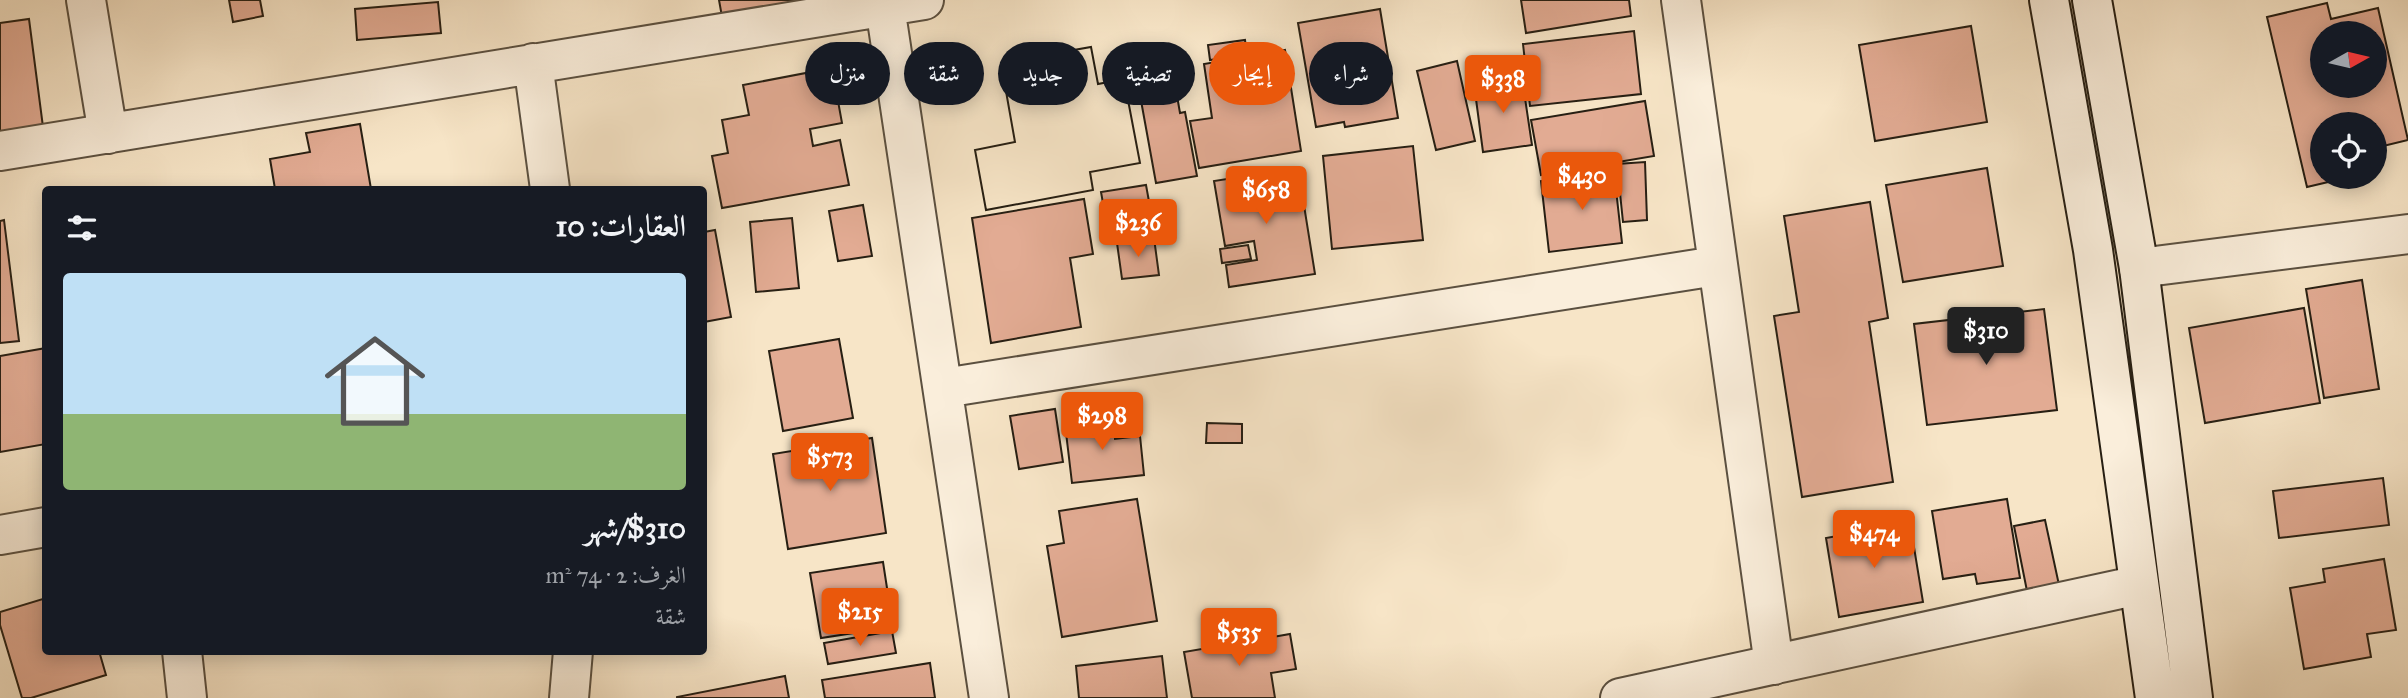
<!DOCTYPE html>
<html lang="ar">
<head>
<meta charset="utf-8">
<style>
  :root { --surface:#171b24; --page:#20242c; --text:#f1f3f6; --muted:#9ea1a6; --accent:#ea580c }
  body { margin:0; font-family:"IM FELL Great Primer",Amiri,serif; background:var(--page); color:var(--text); direction:rtl; height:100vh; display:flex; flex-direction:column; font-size:26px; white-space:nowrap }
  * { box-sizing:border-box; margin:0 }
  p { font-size:23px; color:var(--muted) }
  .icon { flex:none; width:38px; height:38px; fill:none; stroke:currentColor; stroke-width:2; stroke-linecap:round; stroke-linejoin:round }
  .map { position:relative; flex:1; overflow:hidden; direction:ltr }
  .details { position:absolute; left:42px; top:186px; width:665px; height:469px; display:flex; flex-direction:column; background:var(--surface); border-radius:7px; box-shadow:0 4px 18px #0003; direction:rtl }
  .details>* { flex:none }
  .banner { position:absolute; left:728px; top:42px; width:665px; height:63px; direction:rtl; display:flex; gap:14px }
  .needle { width:46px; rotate:82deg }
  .tools { position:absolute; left:2310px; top:21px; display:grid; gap:14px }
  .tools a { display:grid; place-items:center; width:77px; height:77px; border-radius:50%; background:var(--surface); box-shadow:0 4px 18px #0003; font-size:35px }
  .price { position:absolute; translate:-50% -60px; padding:0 16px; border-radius:7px; background:var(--accent); color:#fff; font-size:23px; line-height:46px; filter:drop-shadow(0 2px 4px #0008) }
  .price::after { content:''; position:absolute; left:50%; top:42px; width:21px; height:16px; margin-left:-10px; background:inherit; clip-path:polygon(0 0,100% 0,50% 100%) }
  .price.current { background:#222; color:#fff }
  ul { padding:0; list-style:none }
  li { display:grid; align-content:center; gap:14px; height:371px; padding:0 21px }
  li span { display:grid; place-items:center; height:217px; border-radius:7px; color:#555 }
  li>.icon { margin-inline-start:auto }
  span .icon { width:126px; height:126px; fill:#fffc; stroke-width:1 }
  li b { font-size:30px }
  h2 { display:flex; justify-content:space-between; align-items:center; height:84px; padding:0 21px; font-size:30px }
  .tag { padding:0 24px; border-radius:32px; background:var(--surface); box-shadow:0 4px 18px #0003; font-size:24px; line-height:63px }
  .tag.current { background:var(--accent); color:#fff }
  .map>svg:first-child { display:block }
  .building { fill:#e2ab93; stroke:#271f13; stroke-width:2; fill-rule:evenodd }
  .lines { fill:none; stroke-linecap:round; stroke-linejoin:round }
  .street-casing { stroke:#5b5040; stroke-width:42 }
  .secondary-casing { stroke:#271f13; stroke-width:42 }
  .street { stroke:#faeedb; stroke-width:38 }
  .secondary { stroke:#faeedb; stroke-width:38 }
</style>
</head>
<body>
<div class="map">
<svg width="2408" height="698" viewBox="0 0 2408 698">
  <rect width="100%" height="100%" fill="#f7e5c7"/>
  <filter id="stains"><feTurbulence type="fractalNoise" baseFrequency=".00286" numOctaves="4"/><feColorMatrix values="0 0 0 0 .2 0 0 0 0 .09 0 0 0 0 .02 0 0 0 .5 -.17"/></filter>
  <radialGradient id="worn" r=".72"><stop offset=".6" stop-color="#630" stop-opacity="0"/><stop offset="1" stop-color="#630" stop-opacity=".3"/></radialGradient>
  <!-- building -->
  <path class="building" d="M 229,0 L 260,0 L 263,16 L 233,22 Z
    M 719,0 L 836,0 L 724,28 Z
    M 1521,0 L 1629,0 L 1631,16 L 1526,33 Z
    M 438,2 L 441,33 L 357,40 L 355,9 Z
    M 2327,3 L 2331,19 L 2378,8 L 2408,140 L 2375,148 L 2375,124 L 2322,124 L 2322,177 L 2341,179 L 2307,187 L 2267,17 ZM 2322,33 L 2375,33 L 2375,86 L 2322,86 Z
    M 1380,9 L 1398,118 L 1345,127 L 1344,122 L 1316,127 L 1298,23 Z
    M 29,19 L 43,127 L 0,133 L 0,23 Z
    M 1971,26 L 1987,122 L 1875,141 L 1859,45 Z
    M 1634,31 L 1641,94 L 1530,106 L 1523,44 Z
    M 1245,40 L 1247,55 L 1210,60 L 1208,45 Z
    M 1168,44 L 1180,113 L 1185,112 L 1197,176 L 1156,183 L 1132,51 Z
    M 1091,47 L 1098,84 L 1124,79 L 1140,163 L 1090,172 L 1093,190 L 986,210 L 975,150 L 1015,142 L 1001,63 Z
    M 1091,47 L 1098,84 L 1124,79 L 1140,163 L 1090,172 L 1093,190 L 986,210 L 975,150 L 1015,142 L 1001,63 Z
    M 1285,50 L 1301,151 L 1199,168 L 1190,121 L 1212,118 L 1204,64 Z
    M 1457,61 L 1475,141 L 1436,150 L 1417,71 Z
    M 832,68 L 842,123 L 810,129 L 813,146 L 840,140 L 849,185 L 722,208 L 712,156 L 728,153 L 722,120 L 749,115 L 743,85 Z
    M 1522,78 L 1532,145 L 1483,152 L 1474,84 Z
    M 1645,101 L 1654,156 L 1541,175 L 1531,120 Z
    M 360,124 L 371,189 L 275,189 L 270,159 L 310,152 L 306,133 Z
    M 1413,146 L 1423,240 L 1332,249 L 1323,156 Z
    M 1645,162 L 1647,220 L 1623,222 L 1617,164 Z
    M 1298,168 L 1315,274 L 1229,287 L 1226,265 L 1257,260 L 1254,241 L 1225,246 L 1214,181 Z
    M 1987,168 L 2003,266 L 1903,282 L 1886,185 Z
    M 1614,172 L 1622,243 L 1549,252 L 1541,181 Z
    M 2341,177 L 2365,177 L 2366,182 L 2343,186 Z
    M 1146,185 L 1154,229 L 1109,237 L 1101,192 Z
    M 1084,199 L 1093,254 L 1070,258 L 1081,327 L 991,343 L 972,218 Z
    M 1870,202 L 1888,318 L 1869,322 L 1893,482 L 1802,497 L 1774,316 L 1799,312 L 1784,216 Z
    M 863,205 L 872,256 L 838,261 L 829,211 Z
    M 792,218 L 799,288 L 756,292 L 750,222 Z
    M 4,220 L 19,341 L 0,343 L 0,221 Z
    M 715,230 L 731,317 L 704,322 L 704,232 Z
    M 1154,238 L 1159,275 L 1122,279 L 1117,243 Z
    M 1248,245 L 1251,259 L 1222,263 L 1220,249 Z
    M 2362,280 L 2379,389 L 2324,398 L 2306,289 Z
    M 2304,308 L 2320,403 L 2205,423 L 2189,328 Z
    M 2044,309 L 2057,410 L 1927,425 L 1914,324 Z
    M 839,339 L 853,418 L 783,431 L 769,351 Z
    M 46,348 L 46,444 L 0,452 L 0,356 Z
    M 1055,409 L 1063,462 L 1019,469 L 1010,416 Z
    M 1113,418 L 1115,439 L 1140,436 L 1144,475 L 1072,483 L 1065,424 Z
    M 1207,423 L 1242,424 L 1242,443 L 1206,443 Z
    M 872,438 L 886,533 L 788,549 L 773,454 Z
    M 2383,478 L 2389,525 L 2279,538 L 2273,491 Z
    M 1137,499 L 1157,621 L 1062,637 L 1047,546 L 1064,543 L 1059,511 Z
    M 2007,499 L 2020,578 L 1977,584 L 1975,574 L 1943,579 L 1932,511 Z
    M 2045,520 L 2059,585 L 2027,591 L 2014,526 Z
    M 1910,523 L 1923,602 L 1839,617 L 1826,538 Z
    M 2384,559 L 2396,630 L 2367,634 L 2371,657 L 2304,669 L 2290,588 L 2325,582 L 2323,569 Z
    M 883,562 L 893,627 L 821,638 L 810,573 Z
    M 46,598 L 46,651 L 99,651 L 106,675 L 31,698 L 22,698 L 0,625 L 0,612 Z
    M 892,631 L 896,653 L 828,664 L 824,643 Z
    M 1290,634 L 1296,669 L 1271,673 L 1275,698 L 1192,698 L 1184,652 Z
    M 1162,656 L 1167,698 L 1079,698 L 1076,666 Z
    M 930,663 L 935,698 L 825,698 L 822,680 Z
    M 785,676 L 789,698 L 677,698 L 677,697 Z"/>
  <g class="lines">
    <!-- street casing -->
    <g class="street-casing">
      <path id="street" d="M 86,0 L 108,134
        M 884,0 L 989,698
        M 1681,0 L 1774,665
        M 533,63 L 550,189
        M 0,151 L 924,0
        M 2139,268 L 2408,234
        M 944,388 L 1716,266
        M 0,535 L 46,527
        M 182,651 L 187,698
        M 569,698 L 573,651
        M 1620,698 L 2139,585"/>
    </g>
    <!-- secondary casing -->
    <g class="secondary-casing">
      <path id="secondary" d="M 2049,0 L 2093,250 L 2155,698
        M 2092,0 L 2139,268 L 2193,698"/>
    </g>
    <!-- street -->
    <use href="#street" class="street"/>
    <!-- secondary -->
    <use href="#secondary" class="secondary"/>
  </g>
  <rect width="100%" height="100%" filter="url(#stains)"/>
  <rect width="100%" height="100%" fill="url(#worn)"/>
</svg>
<div class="tools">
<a><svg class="needle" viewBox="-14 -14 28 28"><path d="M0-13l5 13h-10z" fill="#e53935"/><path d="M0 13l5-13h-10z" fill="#9ea1a6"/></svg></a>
<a><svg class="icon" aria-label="locate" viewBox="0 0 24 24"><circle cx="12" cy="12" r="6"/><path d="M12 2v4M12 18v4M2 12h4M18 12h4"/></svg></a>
</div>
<b class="price" style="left:1503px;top:115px">$338</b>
<b class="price" style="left:1582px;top:212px">$430</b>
<b class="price" style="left:1266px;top:226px">$658</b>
<b class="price" style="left:1138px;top:259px">$236</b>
<b class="price current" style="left:1986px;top:367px">$310</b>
<b class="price" style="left:1102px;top:452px">$298</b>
<b class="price" style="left:830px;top:493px">$573</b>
<b class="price" style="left:1874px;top:570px">$474</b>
<b class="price" style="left:860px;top:648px">$215</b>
<b class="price" style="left:1239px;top:668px">$535</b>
<div class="banner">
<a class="tag">شراء</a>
<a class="tag current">إيجار</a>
<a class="tag">تصفية</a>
<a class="tag">جديد</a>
<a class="tag">شقة</a>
<a class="tag">منزل</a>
</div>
<section class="details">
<h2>العقارات: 10<svg class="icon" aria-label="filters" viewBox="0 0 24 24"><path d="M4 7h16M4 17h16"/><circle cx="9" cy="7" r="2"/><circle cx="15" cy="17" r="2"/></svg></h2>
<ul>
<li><span style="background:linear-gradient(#bfe0f5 65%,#8fb573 0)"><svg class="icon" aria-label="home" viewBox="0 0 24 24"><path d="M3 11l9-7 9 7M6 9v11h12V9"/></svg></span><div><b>$310/شهر</b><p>الغرف: 2 · 74 m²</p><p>شقة</p></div></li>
</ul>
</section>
</div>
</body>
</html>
